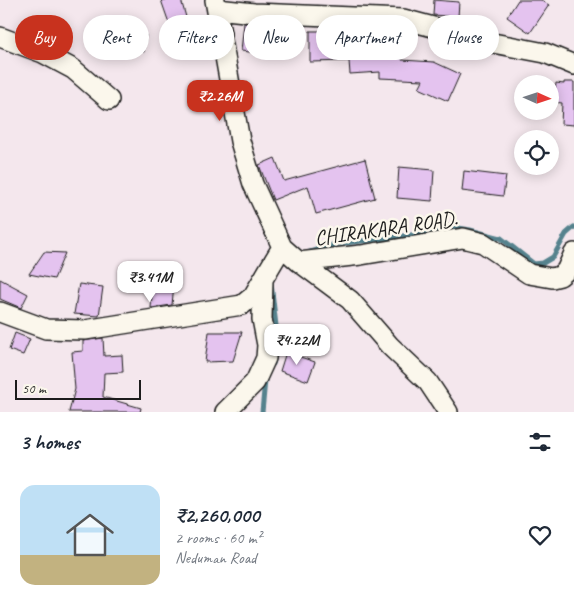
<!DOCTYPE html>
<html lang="en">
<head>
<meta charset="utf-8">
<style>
  :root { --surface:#fff; --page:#f2f2f3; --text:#1f2937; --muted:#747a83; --line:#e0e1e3; --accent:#c8321e }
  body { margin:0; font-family:Caveat,sans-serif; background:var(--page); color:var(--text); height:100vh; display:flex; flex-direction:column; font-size:19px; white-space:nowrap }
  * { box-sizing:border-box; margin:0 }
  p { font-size:16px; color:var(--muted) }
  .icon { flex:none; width:28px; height:28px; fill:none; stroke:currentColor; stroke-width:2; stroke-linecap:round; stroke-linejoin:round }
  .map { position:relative; height:412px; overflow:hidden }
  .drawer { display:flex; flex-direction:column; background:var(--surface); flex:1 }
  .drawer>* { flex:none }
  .hud { position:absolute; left:15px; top:15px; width:545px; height:45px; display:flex; gap:10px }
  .needle { width:32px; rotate:93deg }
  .tools { position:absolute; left:514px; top:75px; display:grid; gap:10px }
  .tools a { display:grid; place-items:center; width:45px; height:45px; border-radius:50%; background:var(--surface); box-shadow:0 2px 12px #0003; font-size:25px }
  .scale { position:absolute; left:15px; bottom:12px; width:126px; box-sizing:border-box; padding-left:5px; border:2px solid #1c1c1c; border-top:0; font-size:14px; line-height:18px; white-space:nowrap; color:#1c1c1c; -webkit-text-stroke:4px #fbf7ec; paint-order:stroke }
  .price { position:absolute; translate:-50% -42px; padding:0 11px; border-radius:10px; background:#fff; color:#222; font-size:16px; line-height:32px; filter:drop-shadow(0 1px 2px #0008) }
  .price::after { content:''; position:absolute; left:50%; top:30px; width:15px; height:11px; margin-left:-8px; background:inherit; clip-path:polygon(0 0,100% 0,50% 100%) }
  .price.on { background:var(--accent); color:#fff }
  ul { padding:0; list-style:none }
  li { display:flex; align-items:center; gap:15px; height:125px; padding:0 20px }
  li+li { border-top:1px solid var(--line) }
  li span { display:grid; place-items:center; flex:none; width:140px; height:100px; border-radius:15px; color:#555 }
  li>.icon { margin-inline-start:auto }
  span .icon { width:60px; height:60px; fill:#fffc; stroke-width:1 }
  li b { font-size:21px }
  h2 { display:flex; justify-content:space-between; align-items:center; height:60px; padding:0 20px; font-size:21px }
  .tag { padding:0 18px; border-radius:22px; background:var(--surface); box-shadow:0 2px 12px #0003; font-size:18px; line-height:45px }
  .tag.on { background:var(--accent); color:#fff }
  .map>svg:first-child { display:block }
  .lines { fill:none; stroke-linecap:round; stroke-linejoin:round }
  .stream { stroke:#54828d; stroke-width:5 }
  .building { fill:#e4c3ef; stroke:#1c1c1c }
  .minor-casing { stroke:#1c1c1c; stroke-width:22 }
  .minor { stroke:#fbf7ec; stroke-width:19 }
  .labels { text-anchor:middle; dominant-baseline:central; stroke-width:5; stroke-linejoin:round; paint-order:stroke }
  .street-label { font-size:21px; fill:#1c1c1c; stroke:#fbf7ec }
</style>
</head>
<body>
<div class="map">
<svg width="574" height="412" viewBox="0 0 574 412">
  <rect width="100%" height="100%" fill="#f4e7ed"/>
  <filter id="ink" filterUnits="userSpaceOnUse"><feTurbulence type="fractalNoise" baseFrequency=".02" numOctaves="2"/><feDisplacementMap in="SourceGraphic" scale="10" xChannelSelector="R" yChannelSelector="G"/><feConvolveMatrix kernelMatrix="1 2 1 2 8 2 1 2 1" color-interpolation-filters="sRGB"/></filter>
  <g filter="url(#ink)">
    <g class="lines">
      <!-- stream -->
      <path class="stream" d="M 307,253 L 335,244 L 420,234 L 447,226 L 470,230 L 501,238 L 534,264 L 543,263 L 553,257 L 566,234 L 574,227
        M 271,283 L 278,343 L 273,364
        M 262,412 L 265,380"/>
    </g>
    <!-- building -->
    <path class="building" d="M 161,0 L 181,0 L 186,17 L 169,23 Z
      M 434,0 L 459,2 L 458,17 L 433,15 Z
      M 518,0 L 541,0 L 549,5 L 530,33 L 507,17 Z
      M 244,23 L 279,26 L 275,55 L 241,51 Z
      M 310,31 L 337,31 L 337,46 L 372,44 L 373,56 L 402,57 L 402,60 L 434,62 L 460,74 L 448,101 L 419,88 L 423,80 L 380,78 L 380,72 L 350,74 L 349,61 L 310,62 Z
      M 128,32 L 146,35 L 144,52 L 126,49 Z
      M 564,82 L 574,82 L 574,125 L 561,124 L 562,103 L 554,102 L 556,83 L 564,84 Z
      M 275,158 L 284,181 L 365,159 L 375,198 L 316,214 L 308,186 L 273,200 L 259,165 Z
      M 399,167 L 434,170 L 432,201 L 397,198 Z
      M 464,171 L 506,176 L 503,196 L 462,191 Z
      M 44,252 L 65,253 L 54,279 L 29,274 Z
      M 0,279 L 28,294 L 21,308 L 0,299 Z
      M 153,282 L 174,284 L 172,305 L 151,308 Z
      M 79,284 L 103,287 L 99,316 L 74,314 Z
      M 209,332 L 242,332 L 233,361 L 205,362 Z
      M 15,333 L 30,339 L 23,355 L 9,350 Z
      M 103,338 L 104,356 L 122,355 L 123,372 L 104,373 L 103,397 L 141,408 L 140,412 L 69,412 L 75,389 L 72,352 L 83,351 L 83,341 Z
      M 286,352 L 315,362 L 308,381 L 280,371 Z"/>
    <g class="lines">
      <!-- minor casing -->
      <g class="minor-casing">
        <path id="minor" d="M 215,0 L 240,141 L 253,184 L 282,247 L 299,262 L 350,300 L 390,346 L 428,382 L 448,412
          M 217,9 L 254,13 L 403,19 L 493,43 L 545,53 L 574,65
          M 0,37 L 43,53 L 73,69 L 109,100
          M 299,262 L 361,255 L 463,238 L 483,243 L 529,274 L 552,278 L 560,276 L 566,271 L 574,253
          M 0,312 L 46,329 L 85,330 L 242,305 L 253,296 L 282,247
          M 225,412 L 255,382 L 266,358 L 267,345 L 262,319 L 263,280"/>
      </g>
      <!-- minor -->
      <use href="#minor" class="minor"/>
    </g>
  </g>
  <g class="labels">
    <!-- street labels -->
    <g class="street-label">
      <text transform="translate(386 228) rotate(-8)">CHIRAKARA ROAD.</text>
    </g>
  </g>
</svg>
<div class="tools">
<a><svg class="needle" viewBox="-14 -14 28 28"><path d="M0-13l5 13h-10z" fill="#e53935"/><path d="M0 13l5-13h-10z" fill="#747a83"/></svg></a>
<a><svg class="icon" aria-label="locate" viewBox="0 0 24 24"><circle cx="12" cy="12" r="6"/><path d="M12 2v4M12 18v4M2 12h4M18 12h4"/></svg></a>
</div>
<div class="scale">50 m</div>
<b class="price on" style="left:220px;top:122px">₹2.26M</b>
<b class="price" style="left:150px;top:303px">₹3.41M</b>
<b class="price" style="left:297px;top:366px">₹4.22M</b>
<div class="hud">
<a class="tag on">Buy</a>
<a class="tag">Rent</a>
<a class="tag">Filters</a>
<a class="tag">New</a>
<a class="tag">Apartment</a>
<a class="tag">House</a>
</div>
</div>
<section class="drawer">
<h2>3 homes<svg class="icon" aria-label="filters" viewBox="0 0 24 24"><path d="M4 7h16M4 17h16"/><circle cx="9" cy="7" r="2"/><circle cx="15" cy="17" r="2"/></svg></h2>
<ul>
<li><span style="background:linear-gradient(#bfe0f5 70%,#c2b280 0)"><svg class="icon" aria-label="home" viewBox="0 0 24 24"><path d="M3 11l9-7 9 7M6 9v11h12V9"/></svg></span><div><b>₹2,260,000</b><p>2 rooms · 60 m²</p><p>Neduman Road</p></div><svg class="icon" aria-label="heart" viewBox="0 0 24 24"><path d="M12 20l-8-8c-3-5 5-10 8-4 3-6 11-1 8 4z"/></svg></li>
</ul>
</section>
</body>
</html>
